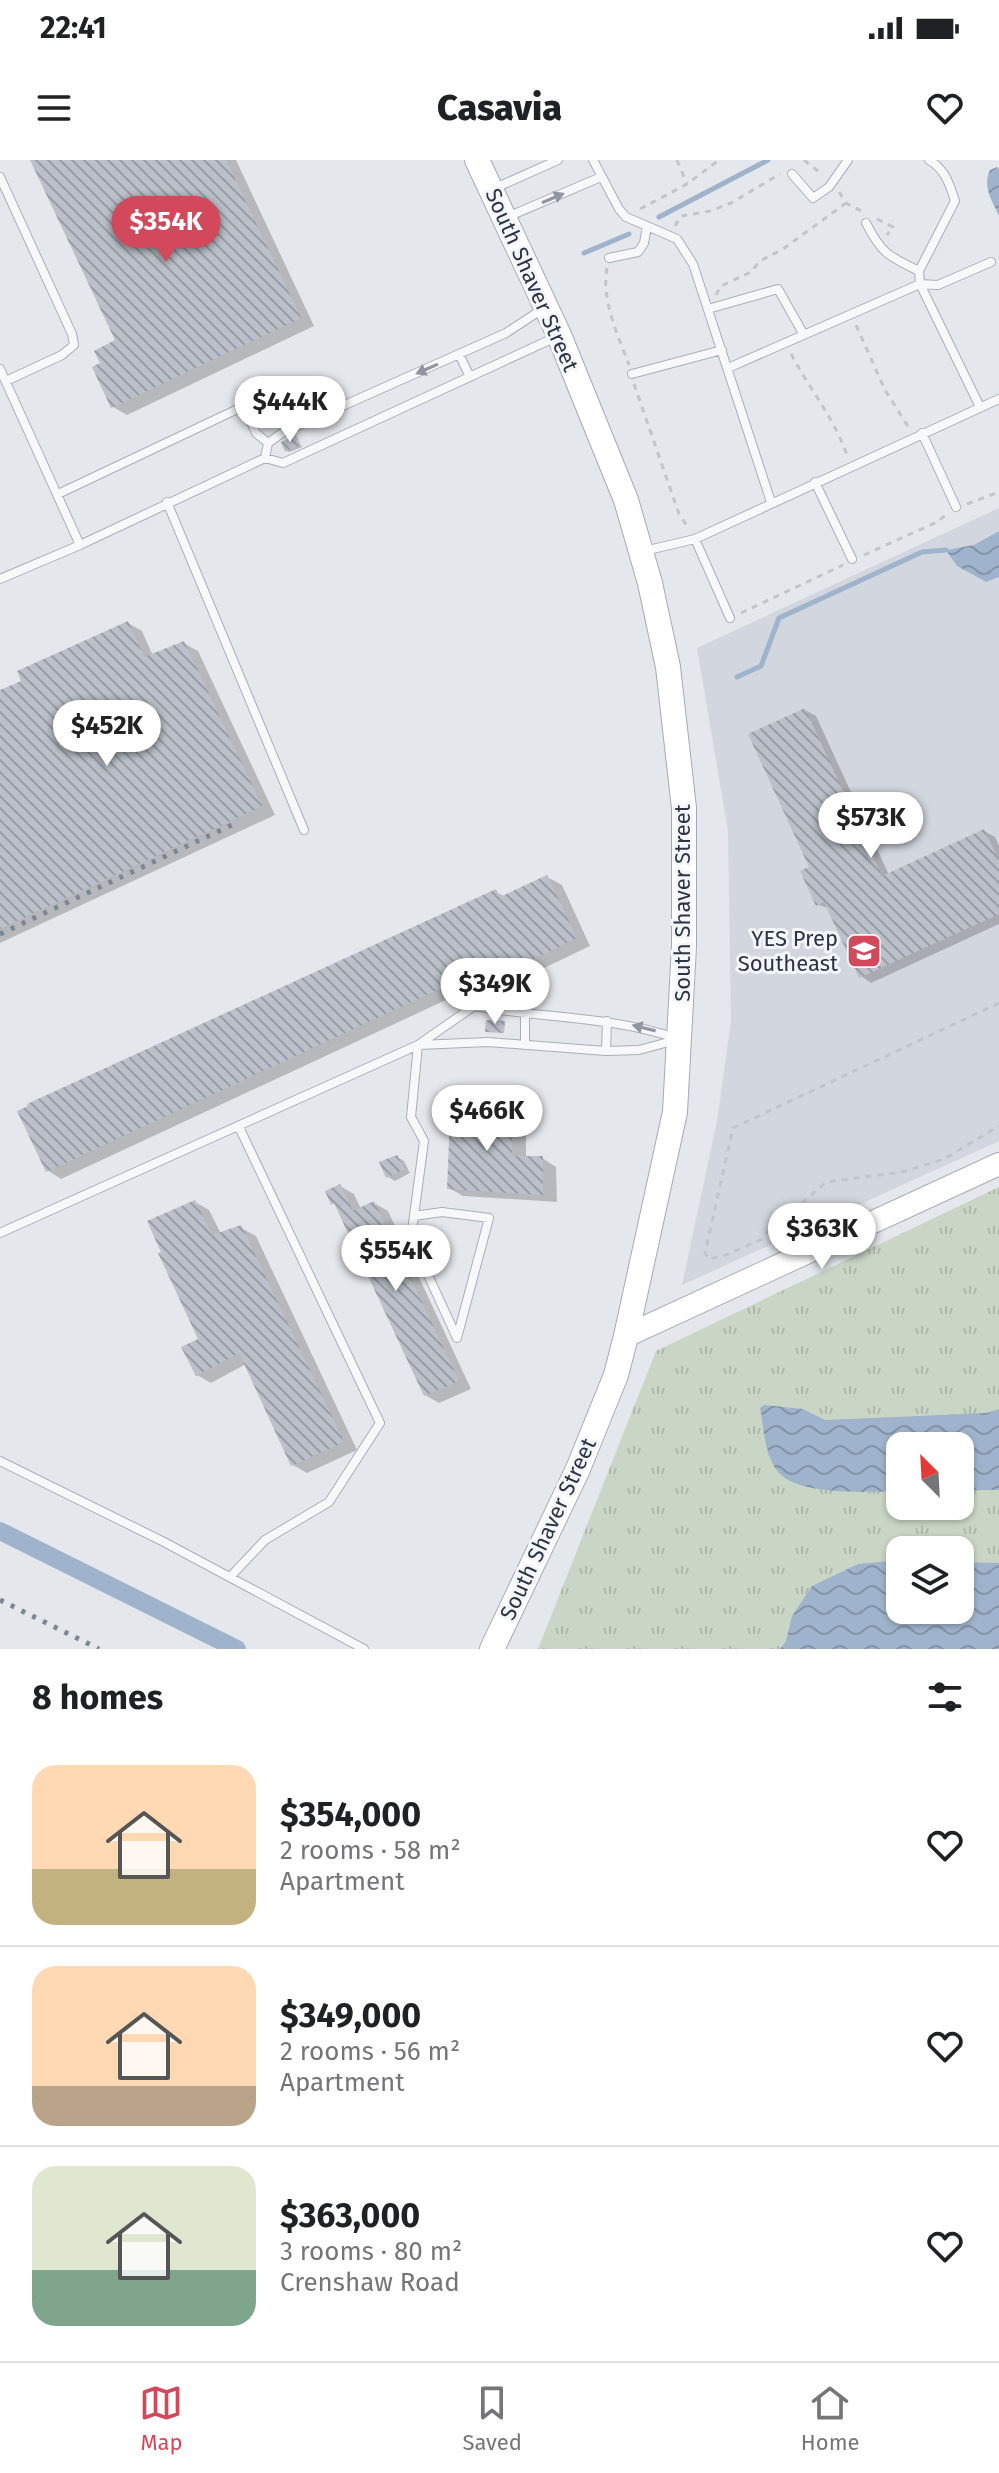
<!DOCTYPE html>
<html lang="en">
<head>
<meta charset="utf-8">
<style>
  :root { --surface:#fff; --page:#f2f2f2; --text:#202124; --muted:#757577; --line:#e0e0e0; --accent:#d1495b }
  body { margin:0; font-family:"Fira Sans",sans-serif; background:var(--page); color:var(--text); height:100vh; display:flex; flex-direction:column; font-size:30px; white-space:nowrap }
  * { box-sizing:border-box; margin:0 }
  p { font-size:26px; color:var(--muted) }
  .icon { flex:none; width:44px; height:44px; fill:none; stroke:currentColor; stroke-width:2; stroke-linecap:round; stroke-linejoin:round }
  .map { position:relative; height:1489px; overflow:hidden }
  .panel { display:flex; flex-direction:column; background:var(--surface); flex:1 }
  .panel>* { flex:none }
  .needle { width:52px; rotate:336deg }
  .buttons { position:absolute; left:886px; top:1272px; display:grid; gap:16px }
  .buttons a { display:grid; place-items:center; width:88px; height:88px; border-radius:16px; background:var(--surface); box-shadow:0 2px 6px #0004; font-size:40px }
  .price { position:absolute; translate:-50% -68px; padding:0 18px; border-radius:28px; background:#fff; color:#222; font-size:26px; line-height:52px; filter:drop-shadow(0 2px 4px #0008) }
  .price::after { content:''; position:absolute; left:50%; top:48px; width:24px; height:18px; margin-left:-12px; background:inherit; clip-path:polygon(0 0,100% 0,50% 100%) }
  .price.active { background:var(--accent); color:#fff }
  ul { padding:0; list-style:none }
  li { display:flex; align-items:center; gap:24px; height:200px; padding:0 32px }
  li+li { border-top:2px solid var(--line) }
  li span { display:grid; place-items:center; flex:none; width:224px; height:160px; border-radius:24px; color:#555 }
  li>.icon { margin-inline-start:auto }
  span .icon { width:96px; height:96px; fill:#fffc; stroke-width:1 }
  li b { font-size:34px }
  h2 { display:flex; justify-content:space-between; align-items:center; height:96px; padding:0 32px; font-size:34px }
  .status { display:flex; justify-content:space-between; align-items:center; height:56px; padding:0 40px; background:var(--surface); direction:ltr }
  .status svg { height:22px; fill:currentColor }
  header { display:flex; justify-content:space-between; align-items:center; height:104px; padding:0 32px; background:var(--surface); font-size:36px; font-weight:800 }
  .menu { display:flex; justify-content:space-around; align-items:center; height:112px; border-top:2px solid var(--line); background:var(--surface); font-size:22px; color:var(--muted) }
  .menu a { display:grid; justify-items:center; gap:4px }
  .menu .active { color:var(--accent) }
  .map>svg:first-child { display:block }
  .built { fill:#d2d6de }
  .grass { fill:url(#grass-tufts); fill-rule:evenodd }
  .water { fill:url(#water-waves) }
  .shadow { fill:#0003 }
  .lines { fill:none; stroke-linecap:round; stroke-linejoin:round }
  .stream { stroke:#9fb4cc; stroke-width:5 }
  .canal { stroke:#9fb4cc; stroke-width:18 }
  .building { fill:url(#building-back-hatch) }
  .lane-casing { stroke:#a9aeb7; stroke-width:10 }
  .secondary-casing { stroke:#a9aeb7; stroke-width:24 }
  .primary-casing { stroke:#a3abb8; stroke-width:26 }
  .path { stroke:#c2c5cb; stroke-width:3; stroke-dasharray:6 6; stroke-linecap:butt }
  .lane { stroke:#f7f8fa; stroke-width:8 }
  .secondary { stroke:#fff; stroke-width:22 }
  .primary { stroke:#fff; stroke-width:24 }
  .rail { stroke:#7d8696; stroke-width:5; stroke-dasharray:4 8; stroke-linecap:butt }
  .oneway { fill:#9196a0 }
  .labels { text-anchor:middle; dominant-baseline:central; stroke-width:6; stroke-linejoin:round; paint-order:stroke }
  .street-label { font-size:22px; fill:#2b3445; stroke:#f4f6f9 }
  .poi-label { font-size:22px; fill:#2b3445; stroke:#f4f6f9; text-anchor:end }
</style>
</head>
<body>
<div class="status"><b>22:41</b><svg viewBox="0 0 49 12"><path d="M0 12V9h3v3zM5 12V6h3v6zM10 12V3h3v9zM15 12V0h3v12zM26 1h20v11H26zM47 4h2v5h-2z"/></svg></div>
<header><svg class="icon" aria-label="menu" viewBox="0 0 24 24"><path d="M4 6h16M4 12h16M4 18h16"/></svg>Casavia<svg class="icon" aria-label="heart" viewBox="0 0 24 24"><path d="M12 20l-8-8c-3-5 5-10 8-4 3-6 11-1 8 4z"/></svg></header>
<div class="map">
<svg width="999" height="1489" viewBox="0 0 999 1489">
  <defs>
    <pattern id="grass-tufts" width="24" height="20" patternUnits="userSpaceOnUse" patternTransform="scale(2)"><rect width="24" height="20" fill="#c9d6c5"/><path d="M3 7l-1-3M5 7V3M7 7l1-3M15 17l-1-3M17 17v-4M19 17l1-3" fill="none" stroke="#adb8ab"/></pattern>
    <pattern id="water-waves" width="16" height="10" patternUnits="userSpaceOnUse" patternTransform="scale(2)"><rect width="16" height="10" fill="#9fb4cc"/><path d="M0 5q4-4 8 0t8 0" fill="none" stroke="#8293a7"/></pattern>
    <pattern id="building-back-hatch" width="6" height="6" patternUnits="userSpaceOnUse" patternTransform="scale(2)"><rect width="6" height="6" fill="#bbc0ca"/><path d="M-1 5l2 2M0 0l6 6M5-1l2 2" fill="none" stroke="#989da6"/></pattern>
  </defs>
  <rect width="100%" height="100%" fill="#e4e7ec"/>
  <!-- built -->
  <path class="built" d="M 999,348 L 999,981 L 682,1125 L 717,961 L 731,861 L 728,671 L 697,488 Z"/>
  <!-- grass -->
  <path class="grass" d="M 999,1027 L 999,1489 L 538,1489 L 656,1191 ZM 900,1286 L 960,1286 L 960,1346 L 900,1346 ZM 900,1390 L 960,1390 L 960,1450 L 900,1450 Z"/>
  <!-- water -->
  <path class="water" d="M 997,7 L 999,9 L 999,56 C 992,40 982,27 990,10 Z
    M 999,371 L 999,417 L 986,422 L 957,406 L 946,390 L 974,385 Z
    M 764,1245 L 803,1249 L 825,1260 L 987,1253 L 999,1249 L 999,1330 L 960,1330 L 960,1286 L 900,1286 L 900,1331 C 871,1332 800,1336 779,1313 C 764,1296 764,1268 760,1248 Z
    M 900,1400 L 900,1450 L 960,1450 L 960,1402 L 999,1403 L 999,1489 L 780,1489 L 786,1481 L 792,1456 L 812,1426 L 858,1404 Z"/>
  <!-- shadow -->
  <path class="shadow" d="M 32,0 L 236,0 L 314,166 L 127,255 L 113,247 L 102,204 L 118,181 Z
    M 296,277 L 302,287 L 289,292 L 287,291 Z
    M 128,463 L 142,471 L 153,496 L 183,483 L 198,491 L 275,655 L 0,783 L 0,533 Z
    M 805,550 L 816,556 L 889,715 L 984,671 L 995,677 L 999,686 L 999,764 L 871,823 L 861,816 L 830,749 L 817,744 L 811,708 Z
    M 547,717 L 562,725 L 590,786 L 544,808 L 541,806 L 498,826 L 489,820 L 61,1019 L 47,1010 L 496,732 L 505,737 Z
    M 481,936 L 496,944 L 495,963 L 512,963 L 526,972 L 526,998 L 542,998 L 556,1007 L 557,1042 L 463,1036 L 449,1028 Z
    M 397,997 L 404,1001 L 410,1013 L 395,1021 L 388,1017 Z
    M 340,1026 L 354,1034 L 361,1049 L 374,1043 L 388,1051 L 471,1229 L 439,1243 L 425,1235 L 338,1046 L 332,1043 Z
    M 195,1042 L 209,1050 L 221,1074 L 241,1068 L 256,1076 L 357,1290 L 307,1313 L 293,1305 L 246,1204 L 211,1223 L 197,1215 L 200,1180 Z"/>
  <g class="lines">
    <!-- stream -->
    <path class="stream" d="M 659,57 L 768,0
      M 584,93 L 629,74
      M 737,517 L 761,506 L 779,458 L 922,392 L 946,390"/>
    <!-- canal -->
    <path class="canal" d="M 0,1371 L 237,1489"/>
  </g>
  <!-- building -->
  <path class="building" d="M 30,0 L 226,0 L 301,158 L 111,248 L 92,207 L 100,203 L 94,191 L 115,180 Z
    M 296,275 L 300,285 L 285,292 L 281,282 Z
    M 128,461 L 144,497 L 184,481 L 262,646 L 0,769 L 0,530 L 21,521 L 17,511 Z
    M 805,548 L 882,716 L 984,669 L 999,700 L 999,754 L 859,818 L 824,742 L 816,746 L 800,711 L 809,707 L 748,574 Z
    M 547,715 L 577,778 L 528,802 L 527,799 L 483,819 L 478,811 L 46,1012 L 17,951 L 28,946 L 27,944 L 496,729 L 500,737 Z
    M 486,860 L 505,861 L 504,873 L 485,872 Z
    M 451,933 L 482,934 L 481,960 L 512,961 L 512,996 L 543,996 L 543,1035 L 447,1029 Z
    M 397,995 L 405,1009 L 386,1018 L 379,1002 Z
    M 340,1024 L 353,1051 L 374,1041 L 459,1221 L 424,1236 L 334,1043 L 331,1045 L 325,1031 Z
    M 195,1040 L 212,1075 L 241,1065 L 344,1282 L 291,1306 L 239,1193 L 196,1216 L 181,1187 L 198,1179 L 158,1093 L 161,1092 L 147,1061 Z"/>
  <g class="lines">
    <!-- lane casing -->
    <g class="lane-casing">
      <path id="lane" d="M 593,0 L 619,49 L 626,57 L 677,79 L 693,104 L 771,342
        M 929,0 C 945,9 950,25 955,41 L 919,111 L 920,124 L 980,247
        M 792,14 L 813,38 L 829,27 L 848,0
        M 0,17 L 72,174 L 74,185 L 62,195 L 6,221
        M 493,29 L 558,0
        M 505,58 L 601,17
        M 866,63 C 882,94 888,96 919,111
        M 609,98 L 638,92 L 644,83 L 647,66
        M 708,149 L 778,129 L 804,175
        M 459,194 L 470,217
        M 728,208 L 920,124 L 938,125 L 991,102
        M 0,209 L 80,385
        M 632,214 L 722,190
        M 922,273 L 956,347
        M 265,298 L 268,283 L 282,273 L 506,173 L 544,148
        M 815,322 L 852,399
        M 58,334 L 244,246 L 256,273 L 268,283
        M 167,342 L 304,670
        M 695,379 L 730,458
        M 644,391 L 695,379 L 999,239
        M 0,419 L 80,385 L 265,298 L 283,303 L 556,177
        M 419,885 L 488,882 L 606,891 L 639,890 L 676,880
        M 525,885 L 525,855
        M 606,891 L 607,861
        M 414,1056 L 442,1052 L 489,1058 L 457,1178 L 411,1078 L 424,981 L 411,957 L 418,885
        M 0,1073 L 418,885 L 474,846 C 542,858 610,856 676,878
        M 0,1301 L 164,1382 L 364,1489
        M 230,1417 L 265,1380 L 329,1342 L 380,1263 L 239,967"/>
    </g>
    <!-- secondary casing -->
    <g class="secondary-casing">
      <path id="secondary" d="M 626,1176 L 999,1004"/>
    </g>
    <!-- primary casing -->
    <g class="primary-casing">
      <path id="primary" d="M 477,0 L 559,175 L 626,340 L 650,423 L 668,507 L 684,648 L 684,786 L 675,952 L 626,1176 L 616,1215 L 578,1309 L 492,1489"/>
    </g>
    <!-- path -->
    <path class="path" d="M 677,0 L 687,24
      M 804,0 L 823,15
      M 839,32 L 846,43 L 863,52
      M 640,49 L 687,24 L 719,0
      M 877,59 L 893,67 L 887,75
      M 675,66 L 681,56 L 710,51 L 731,43 L 780,14
      M 607,108 C 601,140 618,175 629,205
      M 716,135 L 721,126 L 751,112 L 760,101 L 783,89 L 846,43
      M 856,165 L 885,230 L 909,268
      M 791,194 C 809,228 834,258 847,295
      M 634,224 L 679,354 L 689,369
      M 967,344 L 999,332
      M 864,395 L 937,362 L 946,355
      M 741,453 L 843,405
      M 999,843 L 733,968 L 705,1093 L 709,1099 L 726,1095 L 760,1080 L 782,1056 L 801,1044 L 826,1022 L 902,1012 L 944,999 L 999,966"/>
    <!-- lane -->
    <use href="#lane" class="lane"/>
    <!-- secondary -->
    <use href="#secondary" class="secondary"/>
    <!-- primary -->
    <use href="#primary" class="primary"/>
    <!-- rail -->
    <path class="rail" d="M 0,774 L 234,664
      M 0,1440 L 99,1489"/>
  </g>
  <!-- one-way arrows -->
  <defs><path id="oneway-solid" d="M-6-.8H1V-3.2L6.5 0L1 3.2V.8H-6Z" transform="scale(2)"/></defs>
  <g class="oneway">
    <use href="#oneway-solid" transform="translate(553 38) rotate(-23)"/>
    <use href="#oneway-solid" transform="translate(427 209) rotate(156)"/>
    <use href="#oneway-solid" transform="translate(644 868) rotate(-166)"/>
  </g>
  <!-- icons -->
  <defs>
    <g id="school-square" transform="scale(1.8)"><rect x="-9" y="-9" width="18" height="18" rx="4" fill="#d1495b" stroke="#f4f6f9"/><path d="M0-5L7-2L0 1L-7-2ZM-4 1L0 2.5L4 1V4Q0 6-4 4Z" fill="#fff"/></g>
  </defs>
  <g fill-rule="evenodd">
    <use href="#school-square" x="864" y="791"/>
  </g>
  <g class="labels">
    <!-- street labels -->
    <g class="street-label">
      <text transform="translate(532 120) rotate(66)">South Shaver Street</text>
      <text transform="translate(682 743) rotate(-90)">South Shaver Street</text>
      <text transform="translate(548 1369) rotate(-65)">South Shaver Street</text>
    </g>
    <!-- poi labels -->
    <g class="poi-label">
      <text x="838" y="778">YES Prep<tspan x="838" dy="25">Southeast</tspan></text>
    </g>
  </g>
</svg>
<div class="buttons">
<a><svg class="needle" viewBox="-14 -14 28 28"><path d="M0-13l5 13h-10z" fill="#e53935"/><path d="M0 13l5-13h-10z" fill="#757577"/></svg></a>
<a><svg class="icon" aria-label="layers" viewBox="0 0 24 24"><path d="M12 4l9 5-9 5-9-5zM3 14l9 5 9-5"/></svg></a>
</div>
<b class="price active" style="left:166px;top:104px">$354K</b>
<b class="price" style="left:290px;top:284px">$444K</b>
<b class="price" style="left:107px;top:608px">$452K</b>
<b class="price" style="left:871px;top:700px">$573K</b>
<b class="price" style="left:495px;top:866px">$349K</b>
<b class="price" style="left:487px;top:993px">$466K</b>
<b class="price" style="left:822px;top:1111px">$363K</b>
<b class="price" style="left:396px;top:1133px">$554K</b>
</div>
<section class="panel">
<h2>8 homes<svg class="icon" aria-label="filters" viewBox="0 0 24 24"><path d="M4 7h16M4 17h16"/><circle cx="9" cy="7" r="2"/><circle cx="15" cy="17" r="2"/></svg></h2>
<ul>
<li><span style="background:linear-gradient(#ffd9b3 65%,#c2b280 0)"><svg class="icon" aria-label="home" viewBox="0 0 24 24"><path d="M3 11l9-7 9 7M6 9v11h12V9"/></svg></span><div><b>$354,000</b><p>2 rooms · 58 m²</p><p>Apartment</p></div><svg class="icon" aria-label="heart" viewBox="0 0 24 24"><path d="M12 20l-8-8c-3-5 5-10 8-4 3-6 11-1 8 4z"/></svg></li>
<li><span style="background:linear-gradient(#ffd9b3 75%,#b9a48a 0)"><svg class="icon" aria-label="home" viewBox="0 0 24 24"><path d="M3 11l9-7 9 7M6 9v11h12V9"/></svg></span><div><b>$349,000</b><p>2 rooms · 56 m²</p><p>Apartment</p></div><svg class="icon" aria-label="heart" viewBox="0 0 24 24"><path d="M12 20l-8-8c-3-5 5-10 8-4 3-6 11-1 8 4z"/></svg></li>
<li><span style="background:linear-gradient(#dfe7d0 65%,#7fa58c 0)"><svg class="icon" aria-label="home" viewBox="0 0 24 24"><path d="M3 11l9-7 9 7M6 9v11h12V9"/></svg></span><div><b>$363,000</b><p>3 rooms · 80 m²</p><p>Crenshaw Road</p></div><svg class="icon" aria-label="heart" viewBox="0 0 24 24"><path d="M12 20l-8-8c-3-5 5-10 8-4 3-6 11-1 8 4z"/></svg></li>
</ul>
</section>
<nav class="menu">
<a class="active"><svg class="icon" aria-label="map" viewBox="0 0 24 24"><path d="M3 6l6-2 6 2 6-2v14l-6 2-6-2-6 2zM9 4v14M15 6v14"/></svg>Map</a>
<a><svg class="icon" aria-label="saved" viewBox="0 0 24 24"><path d="M7 4h10v16l-5-4-5 4z"/></svg>Saved</a>
<a><svg class="icon" aria-label="home" viewBox="0 0 24 24"><path d="M3 11l9-7 9 7M6 9v11h12V9"/></svg>Home</a>
</nav>
</body>
</html>
